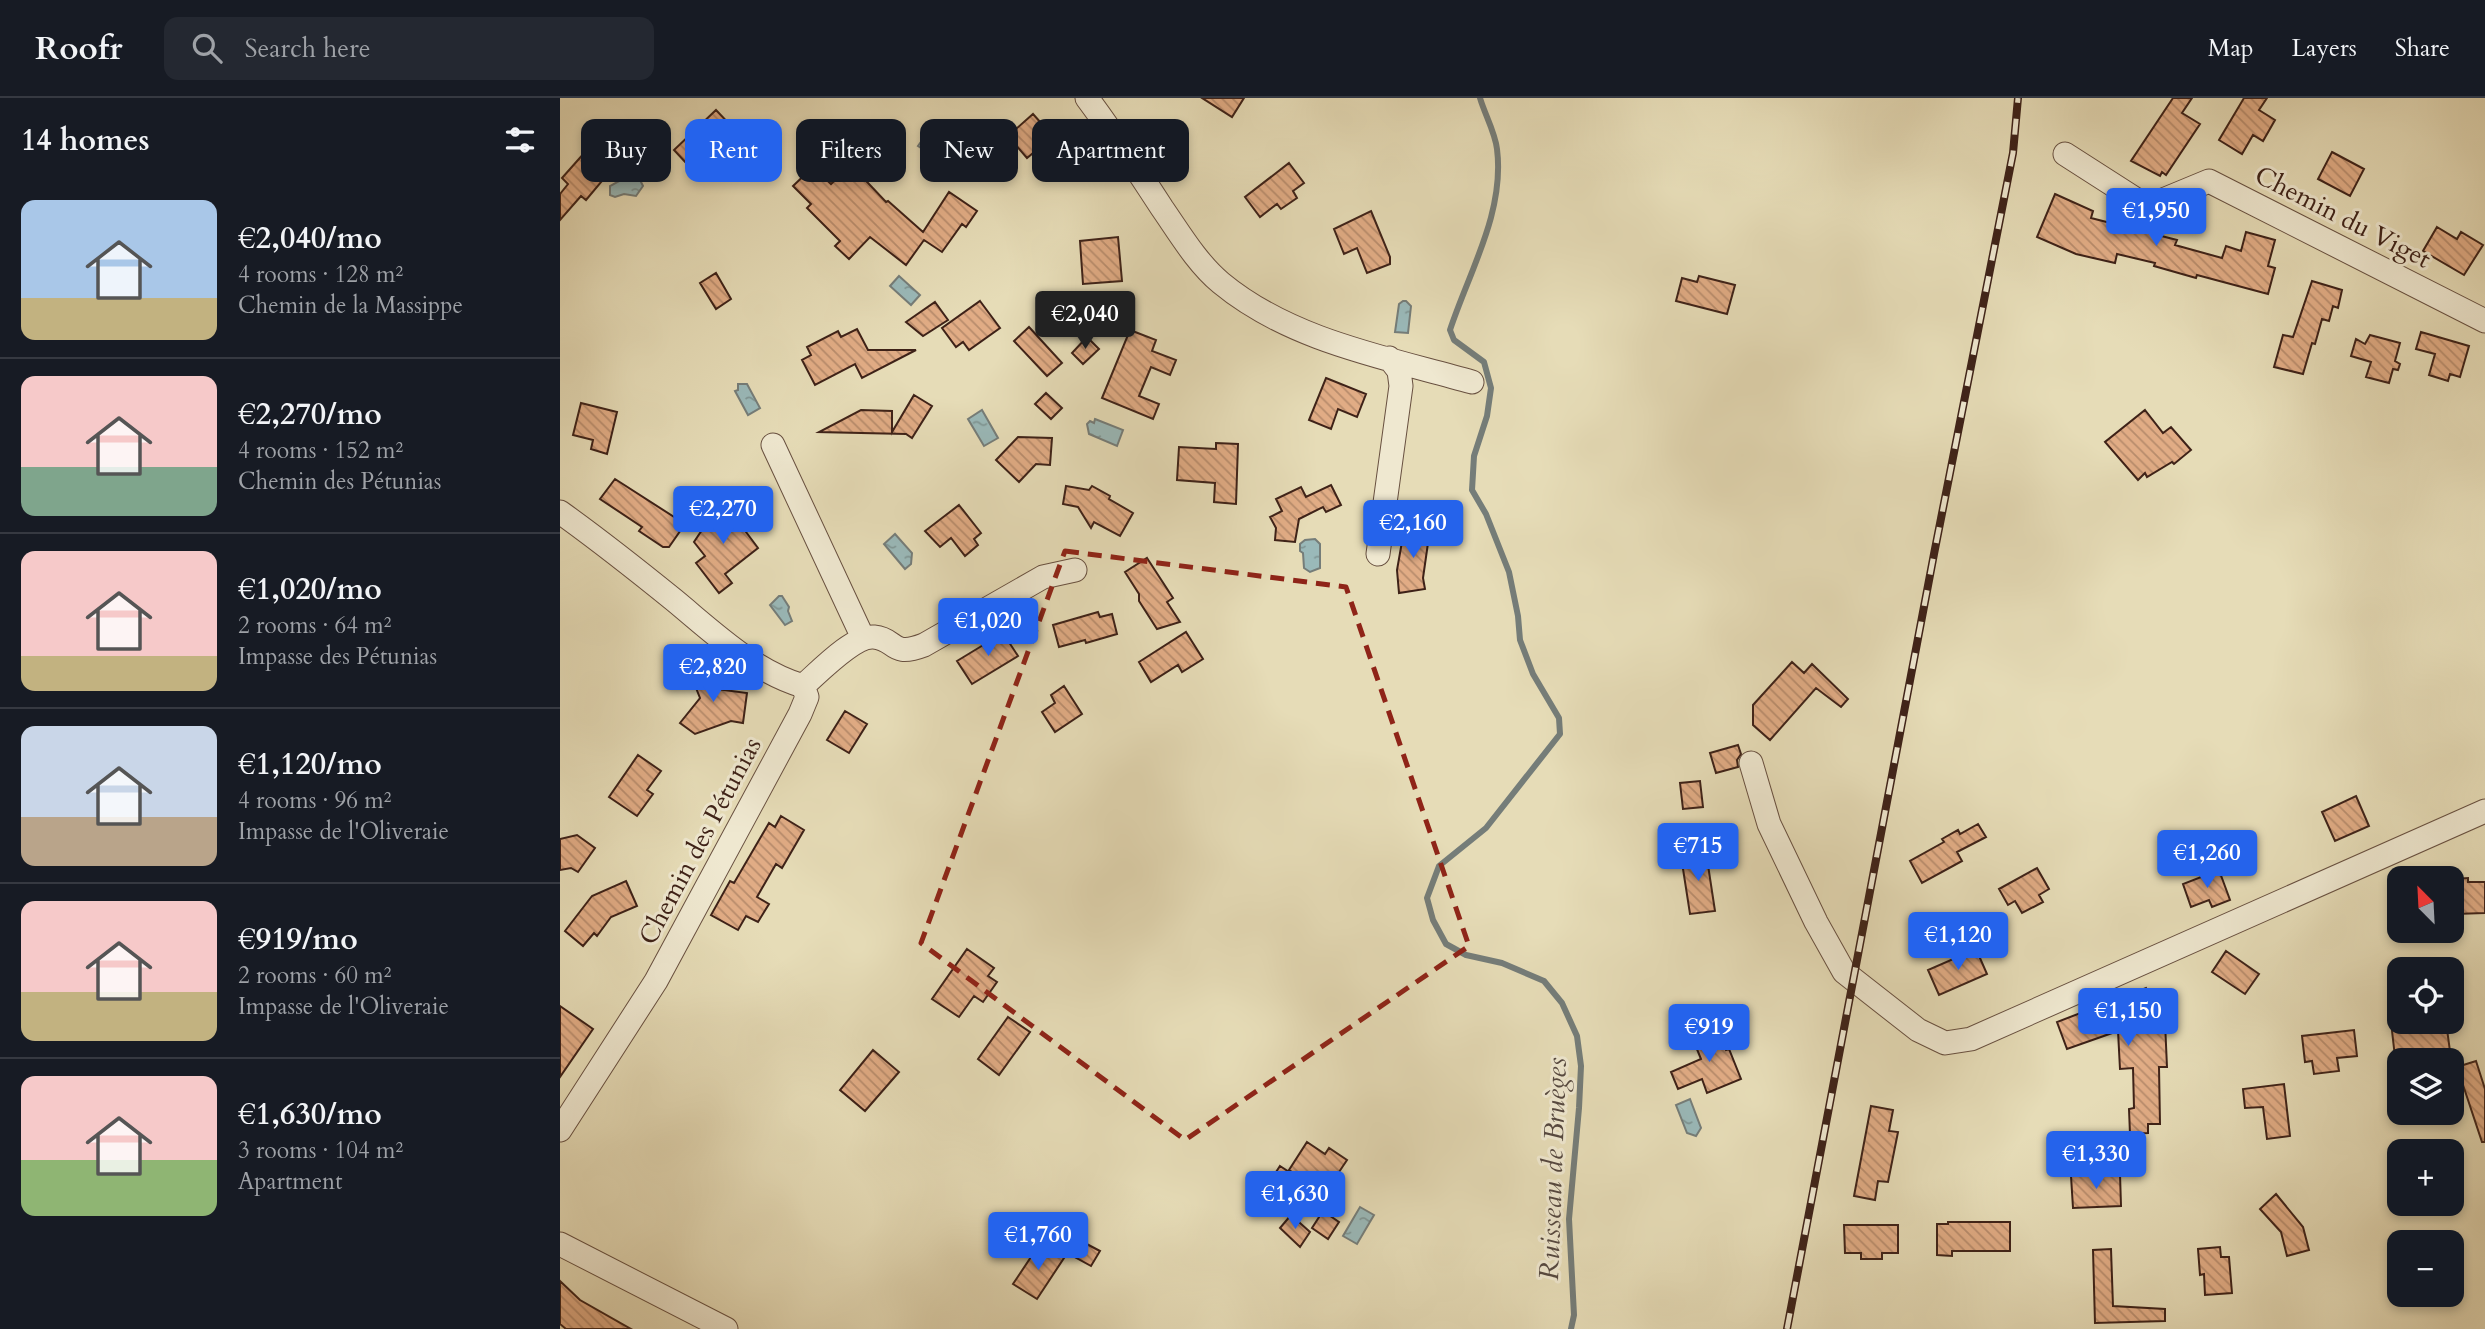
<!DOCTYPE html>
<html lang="en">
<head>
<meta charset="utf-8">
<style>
  :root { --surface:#171b24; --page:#242831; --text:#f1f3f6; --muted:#9ea1a6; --line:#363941; --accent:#2563eb }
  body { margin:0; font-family:Cardo,serif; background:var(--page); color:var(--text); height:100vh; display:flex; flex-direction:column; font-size:26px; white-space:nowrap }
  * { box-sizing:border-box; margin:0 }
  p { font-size:23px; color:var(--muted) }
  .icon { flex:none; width:38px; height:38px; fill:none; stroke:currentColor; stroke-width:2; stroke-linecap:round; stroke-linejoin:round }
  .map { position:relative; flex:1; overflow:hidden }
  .sheet { display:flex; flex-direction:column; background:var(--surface); width:560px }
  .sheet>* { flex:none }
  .top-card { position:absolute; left:21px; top:21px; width:665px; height:63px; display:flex; gap:14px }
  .needle { width:46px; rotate:336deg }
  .fabs { position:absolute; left:1827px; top:768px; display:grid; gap:14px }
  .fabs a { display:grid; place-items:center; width:77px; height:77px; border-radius:14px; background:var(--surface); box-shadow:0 4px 10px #0003; font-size:35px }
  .price { position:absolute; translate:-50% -60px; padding:0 16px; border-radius:7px; background:var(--accent); color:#fff; font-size:23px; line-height:46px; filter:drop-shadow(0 2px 4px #0008) }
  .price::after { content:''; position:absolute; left:50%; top:42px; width:21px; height:16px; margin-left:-10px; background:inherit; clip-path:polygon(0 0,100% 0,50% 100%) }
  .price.selected { background:#222; color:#fff }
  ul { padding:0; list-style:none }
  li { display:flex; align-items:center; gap:21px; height:175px; padding:0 21px }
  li+li { border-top:2px solid var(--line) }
  li span { display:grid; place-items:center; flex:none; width:196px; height:140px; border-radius:14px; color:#555 }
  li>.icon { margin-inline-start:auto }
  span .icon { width:84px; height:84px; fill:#fffc; stroke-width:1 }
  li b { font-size:30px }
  h2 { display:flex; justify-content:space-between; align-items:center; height:84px; padding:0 21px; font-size:30px }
  .tag { padding:0 24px; border-radius:14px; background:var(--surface); box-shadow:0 4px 10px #0003; font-size:24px; line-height:63px }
  .tag.selected { background:var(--accent); color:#fff }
  header { display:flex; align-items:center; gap:42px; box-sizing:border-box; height:98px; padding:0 35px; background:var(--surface); border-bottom:2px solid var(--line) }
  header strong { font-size:33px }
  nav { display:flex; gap:38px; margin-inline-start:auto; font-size:24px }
  .search { width:490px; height:63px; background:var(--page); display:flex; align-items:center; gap:18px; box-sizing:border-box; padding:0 24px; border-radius:14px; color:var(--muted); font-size:26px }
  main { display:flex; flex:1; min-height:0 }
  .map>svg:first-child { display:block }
  .water { fill:url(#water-ripples); stroke:#757d79; stroke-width:2 }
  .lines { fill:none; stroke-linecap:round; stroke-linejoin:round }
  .stream { stroke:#757d79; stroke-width:6 }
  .building { fill:url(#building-back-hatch); stroke:#3e2218; stroke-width:2 }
  .minor-casing { stroke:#685040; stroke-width:25 }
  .minor { stroke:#efe8d0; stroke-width:23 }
  .rail-casing { stroke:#3e2218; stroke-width:8 }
  .rail { stroke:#efe8d0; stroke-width:5; stroke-dasharray:16; stroke-linecap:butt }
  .marked { fill:none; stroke:#8f2418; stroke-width:5; stroke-dasharray:14 9; stroke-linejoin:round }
  .labels { text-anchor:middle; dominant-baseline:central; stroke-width:6; stroke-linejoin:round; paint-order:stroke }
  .street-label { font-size:26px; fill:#3e2218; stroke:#efe8d0 }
  .water-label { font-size:28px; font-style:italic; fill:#554840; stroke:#efe8d0 }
</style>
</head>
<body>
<header>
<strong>Roofr</strong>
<div class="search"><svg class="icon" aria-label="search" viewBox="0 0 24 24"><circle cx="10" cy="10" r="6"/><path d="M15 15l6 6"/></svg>Search here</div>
<nav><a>Map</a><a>Layers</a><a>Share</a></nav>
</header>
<main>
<section class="sheet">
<h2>14 homes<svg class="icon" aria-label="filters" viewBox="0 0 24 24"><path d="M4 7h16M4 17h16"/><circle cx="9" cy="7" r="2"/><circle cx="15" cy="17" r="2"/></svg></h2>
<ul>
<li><span style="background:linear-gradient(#a9c7e8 70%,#c2b280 0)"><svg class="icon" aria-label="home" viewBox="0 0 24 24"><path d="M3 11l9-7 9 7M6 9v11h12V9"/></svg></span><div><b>€2,040/mo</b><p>4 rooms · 128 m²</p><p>Chemin de la Massippe</p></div></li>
<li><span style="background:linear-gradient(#f6c9c9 65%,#7fa58c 0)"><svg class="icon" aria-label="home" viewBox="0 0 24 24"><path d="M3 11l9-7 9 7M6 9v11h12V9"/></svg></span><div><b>€2,270/mo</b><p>4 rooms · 152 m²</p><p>Chemin des Pétunias</p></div></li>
<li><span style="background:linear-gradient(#f6c9c9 75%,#c2b280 0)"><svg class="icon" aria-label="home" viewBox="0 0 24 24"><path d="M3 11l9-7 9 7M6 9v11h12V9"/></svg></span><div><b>€1,020/mo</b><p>2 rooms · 64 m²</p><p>Impasse des Pétunias</p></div></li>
<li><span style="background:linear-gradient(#c9d6e8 65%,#b9a48a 0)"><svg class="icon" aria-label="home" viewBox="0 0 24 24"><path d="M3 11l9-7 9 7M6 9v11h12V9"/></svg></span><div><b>€1,120/mo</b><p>4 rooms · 96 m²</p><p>Impasse de l'Oliveraie</p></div></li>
<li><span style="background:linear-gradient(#f6c9c9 65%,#c2b280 0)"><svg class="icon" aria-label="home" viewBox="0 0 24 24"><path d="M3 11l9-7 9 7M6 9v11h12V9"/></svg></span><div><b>€919/mo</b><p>2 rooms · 60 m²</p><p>Impasse de l'Oliveraie</p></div></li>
<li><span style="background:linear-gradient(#f6c9c9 60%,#8fb573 0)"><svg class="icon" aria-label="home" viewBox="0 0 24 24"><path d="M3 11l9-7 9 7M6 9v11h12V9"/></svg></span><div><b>€1,630/mo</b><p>3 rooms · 104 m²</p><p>Apartment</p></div></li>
</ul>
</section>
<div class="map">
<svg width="1925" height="1231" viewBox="0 0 1925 1231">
  <defs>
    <pattern id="water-ripples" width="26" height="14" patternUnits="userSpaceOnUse" patternTransform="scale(1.75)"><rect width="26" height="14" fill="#9ab9b9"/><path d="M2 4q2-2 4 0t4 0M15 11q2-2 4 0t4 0" fill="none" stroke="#7f9695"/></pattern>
    <pattern id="building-back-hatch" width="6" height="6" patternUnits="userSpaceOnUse" patternTransform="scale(1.75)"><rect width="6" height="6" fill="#e1ac85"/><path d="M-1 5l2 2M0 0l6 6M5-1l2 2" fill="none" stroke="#b88c6c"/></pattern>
  </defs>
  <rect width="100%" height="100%" fill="#e6dcb7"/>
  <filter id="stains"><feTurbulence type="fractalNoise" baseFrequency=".00286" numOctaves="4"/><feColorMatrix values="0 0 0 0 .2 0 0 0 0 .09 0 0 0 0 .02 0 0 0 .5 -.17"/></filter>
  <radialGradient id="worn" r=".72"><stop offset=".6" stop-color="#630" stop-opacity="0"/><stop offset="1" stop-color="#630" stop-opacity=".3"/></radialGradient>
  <!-- water -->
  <path class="water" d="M 375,24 L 387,32 L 370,56 L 358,48 Z
    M 77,76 L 83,88 L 76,98 L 64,96 L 55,99 L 50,97 L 50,88 L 70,77 Z
    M 339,178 L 360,197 L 351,207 L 330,188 Z
    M 843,203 L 846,203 L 851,208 L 848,235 L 835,234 L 839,206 Z
    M 178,286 L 187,286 L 200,310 L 188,317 L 175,293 L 178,292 Z
    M 422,312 L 438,340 L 424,348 L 408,321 Z
    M 535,321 L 563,332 L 557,348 L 529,336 L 527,326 L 530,323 L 534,325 Z
    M 335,436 L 352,455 L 351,466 L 345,471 L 324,446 Z
    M 755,441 L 760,446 L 760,470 L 750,474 L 744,470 L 743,455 L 740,453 L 740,446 L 745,442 Z
    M 219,498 L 222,498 L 229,509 L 228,513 L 232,523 L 225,527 L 210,507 Z
    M 1130,1001 L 1141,1030 L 1136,1038 L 1127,1035 L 1116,1007 Z
    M 800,1109 L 814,1117 L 797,1146 L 783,1138 Z"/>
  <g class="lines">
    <!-- stream -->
    <path class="stream" d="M 920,0 C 925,17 935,34 937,51 C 945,114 909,174 890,232 L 894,242 L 924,264 L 931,290 L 927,318 L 914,358 L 912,392 L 926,416 L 949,474 L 958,518 L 960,542 L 973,576 L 999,620 L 1000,636 L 926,730 L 879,768 L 867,800 L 873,822 L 886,846 L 906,857 L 942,865 L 984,883 L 1002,905 L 1017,938 L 1021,968 L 1019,1010 L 1009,1121 L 1014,1217 L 1011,1231"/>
  </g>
  <!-- building -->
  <path class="building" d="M 642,0 L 684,0 L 672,19 Z
    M 1613,0 L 1632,0 L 1622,15 L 1640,26 L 1606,77 L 1602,74 L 1600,78 L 1571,63 Z
    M 1684,0 L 1707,0 L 1699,12 L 1715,22 L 1703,43 L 1693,37 L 1682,56 L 1659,42 Z
    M 156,12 L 174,31 L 171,34 L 181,46 L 157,69 L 142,53 L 128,67 L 114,52 Z
    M 473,16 L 489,34 L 481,41 L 485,45 L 467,60 L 448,38 Z
    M 26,53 L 45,69 L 37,79 L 42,83 L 26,102 L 21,98 L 0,122 L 0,96 L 8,86 L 2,80 Z
    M 1772,54 L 1804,71 L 1790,98 L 1758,81 Z
    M 729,65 L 744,85 L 733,93 L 737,100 L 721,111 L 717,106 L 700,119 L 685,99 Z
    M 291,67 L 326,104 L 328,103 L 363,134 L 389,94 L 417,113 L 406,129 L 402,126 L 382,154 L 364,142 L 346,167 L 310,139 L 289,161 L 275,148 L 280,143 L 247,110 L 251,106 L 233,88 L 253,69 L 271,86 Z
    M 1495,96 L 1533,113 L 1531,120 L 1617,142 L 1615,147 L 1662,160 L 1666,148 L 1681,153 L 1686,134 L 1715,142 L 1708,168 L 1715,170 L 1708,196 L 1637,177 L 1636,180 L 1594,168 L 1595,165 L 1557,156 L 1555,165 L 1516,156 L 1477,139 Z
    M 811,113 L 830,159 L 830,166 L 807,175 L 797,150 L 784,156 L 774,131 Z
    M 1877,129 L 1897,141 L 1901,134 L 1923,147 L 1904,177 L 1863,153 Z
    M 558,139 L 562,183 L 523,186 L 520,143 Z
    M 156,175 L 171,201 L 156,211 L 140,185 Z
    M 1139,178 L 1175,187 L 1167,216 L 1116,203 L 1122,180 L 1137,184 Z
    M 1752,183 L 1782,192 L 1778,210 L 1773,208 L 1769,223 L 1762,221 L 1755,246 L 1752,245 L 1743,276 L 1714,269 L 1723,237 L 1733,239 Z
    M 420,203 L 440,230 L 409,252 L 403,244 L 396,249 L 382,230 Z
    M 375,204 L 388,222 L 363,238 L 346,224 Z
    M 469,229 L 502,265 L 487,278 L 454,243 Z
    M 297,231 L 308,252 L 356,252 L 302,280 L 295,266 L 255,287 L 242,262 L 251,257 L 247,249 L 278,233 L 281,239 Z
    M 570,232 L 596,242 L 592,253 L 616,262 L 610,277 L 591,269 L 579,298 L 599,306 L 593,321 L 542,300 Z
    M 1861,234 L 1909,248 L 1900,279 L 1890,276 L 1888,283 L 1869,277 L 1875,256 L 1856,251 Z
    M 1810,237 L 1840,245 L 1835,263 L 1840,266 L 1838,272 L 1833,271 L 1829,285 L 1806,279 L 1811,264 L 1791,258 L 1796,241 L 1805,246 Z
    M 527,239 L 539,251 L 523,266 L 512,255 Z
    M 766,280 L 806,296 L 797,319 L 778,311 L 771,331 L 749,322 Z
    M 486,295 L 502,310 L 491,321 L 475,306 Z
    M 354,297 L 372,308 L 352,340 L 346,336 L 259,334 L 301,312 L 332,313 L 332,334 Z
    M 21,305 L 57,314 L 47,356 L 31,351 L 33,342 L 13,337 Z
    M 1585,312 L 1603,335 L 1611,329 L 1631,352 L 1614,366 L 1612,364 L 1587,379 L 1585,375 L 1578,382 L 1545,344 Z
    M 458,339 L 492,340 L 490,367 L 476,366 L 459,384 L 436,362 Z
    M 656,345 L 678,346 L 676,406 L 654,404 L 655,385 L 617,382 L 619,349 L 656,351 Z
    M 55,381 L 125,426 L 109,449 L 103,449 L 79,433 L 82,429 L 40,401 Z
    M 771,387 L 781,407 L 766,414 L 763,409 L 739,421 L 735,444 L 715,442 L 716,430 L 710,419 L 722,413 L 716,401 L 741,389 L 746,399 Z
    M 506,388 L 529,392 L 532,388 L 550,398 L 549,401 L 573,415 L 560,438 L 534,424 L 531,430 L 518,409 L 503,406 Z
    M 162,402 L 198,450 L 165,476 L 172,485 L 159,495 L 136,465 L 145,458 L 134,444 Z
    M 399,407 L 421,435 L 414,441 L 418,447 L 405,458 L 391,440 L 380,449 L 365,433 Z
    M 849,428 L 870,431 L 863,480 L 865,491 L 839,495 L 837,472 L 843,438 L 848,439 Z
    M 587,460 L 613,500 L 607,504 L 620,524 L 597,531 L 579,503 L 579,496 L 565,474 Z
    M 538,514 L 540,519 L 552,516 L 557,536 L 526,545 L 525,542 L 499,549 L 493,527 Z
    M 626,534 L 643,561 L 622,574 L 618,567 L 591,584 L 579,564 Z
    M 443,535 L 458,558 L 412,586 L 397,563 Z
    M 1232,564 L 1244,575 L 1252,566 L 1288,601 L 1281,609 L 1256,590 L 1210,642 L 1193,627 L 1193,607 Z
    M 149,568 L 157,591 L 187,595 L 183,625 L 171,623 L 135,636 L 120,625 L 140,600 L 130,575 Z
    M 504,588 L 522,616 L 495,634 L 482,614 L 495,605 L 491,597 Z
    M 285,613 L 307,626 L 289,655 L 267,642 Z
    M 1178,647 L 1181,656 L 1177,662 L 1178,669 L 1156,675 L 1150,655 Z
    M 78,657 L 101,673 L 87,692 L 93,696 L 77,718 L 49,699 Z
    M 1140,683 L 1143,709 L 1123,711 L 1120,685 Z
    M 1796,698 L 1809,728 L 1775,743 L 1762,714 Z
    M 221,718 L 244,732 L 222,770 L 216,766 L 197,799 L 209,806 L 198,824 L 186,818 L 178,832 L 151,817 L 170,783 L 174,785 L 209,725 L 215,729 Z
    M 1418,726 L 1426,739 L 1397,754 L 1402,763 L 1362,785 L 1350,763 L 1384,744 L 1382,741 L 1398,732 L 1400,736 Z
    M 17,737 L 35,750 L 18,774 L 11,770 L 0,772 L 0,741 Z
    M 1146,754 L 1155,813 L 1130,816 L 1121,758 Z
    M 1477,770 L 1489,791 L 1479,797 L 1483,804 L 1462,815 L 1455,803 L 1448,807 L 1439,791 Z
    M 1659,772 L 1670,802 L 1652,809 L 1649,802 L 1631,809 L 1623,786 Z
    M 1908,780 L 1908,784 L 1925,784 L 1925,815 L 1895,816 L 1893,781 Z
    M 66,783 L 77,808 L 51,819 L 37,838 L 34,835 L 23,848 L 5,833 L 32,798 Z
    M 407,851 L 434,870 L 428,878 L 437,884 L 423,904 L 414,898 L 399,919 L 372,901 Z
    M 1416,851 L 1427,876 L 1379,897 L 1368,872 Z
    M 1666,853 L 1699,876 L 1685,896 L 1652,874 Z
    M 1586,890 L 1598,924 L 1605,924 L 1607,969 L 1599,969 L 1600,1026 L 1588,1026 L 1588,1035 L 1570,1036 L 1569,1011 L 1574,1010 L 1573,970 L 1560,971 L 1558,933 L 1507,951 L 1497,924 Z
    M 0,908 L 33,931 L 0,979 Z
    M 448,919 L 470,934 L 439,977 L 418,961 Z
    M 1831,924 L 1886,924 L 1890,953 L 1835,959 Z
    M 1157,929 L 1166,952 L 1169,951 L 1181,981 L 1147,995 L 1142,981 L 1118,991 L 1111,974 L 1141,961 L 1132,939 Z
    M 1794,932 L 1797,958 L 1777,960 L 1779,973 L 1754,976 L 1752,963 L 1745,964 L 1742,938 Z
    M 313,952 L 339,974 L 305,1013 L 280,992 Z
    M 1916,963 L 1925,991 L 1925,1044 L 1922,1044 L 1897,969 Z
    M 1724,986 L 1730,1038 L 1707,1041 L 1703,1009 L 1685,1010 L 1683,991 Z
    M 1311,1008 L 1333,1012 L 1329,1033 L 1338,1034 L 1328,1084 L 1318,1083 L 1315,1102 L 1294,1098 Z
    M 747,1044 L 765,1056 L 769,1050 L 787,1062 L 765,1095 L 729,1072 Z
    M 720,1068 L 740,1081 L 721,1111 L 701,1097 Z
    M 1560,1076 L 1561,1108 L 1513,1110 L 1511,1078 Z
    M 1716,1096 L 1743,1129 L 1749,1152 L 1727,1158 L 1721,1134 L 1700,1111 Z
    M 763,1113 L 779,1124 L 768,1141 L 752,1130 Z
    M 731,1117 L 750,1134 L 740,1149 L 720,1130 Z
    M 1388,1124 L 1450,1124 L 1450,1153 L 1392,1153 L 1392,1158 L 1377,1157 L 1377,1126 L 1388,1126 Z
    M 1284,1127 L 1338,1127 L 1338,1155 L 1322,1155 L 1322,1161 L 1301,1161 L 1301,1155 L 1285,1155 Z
    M 521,1143 L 540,1153 L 531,1168 L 513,1158 Z
    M 485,1148 L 504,1160 L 477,1201 L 453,1186 L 475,1153 L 479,1156 Z
    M 1660,1149 L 1661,1159 L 1669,1159 L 1672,1195 L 1645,1197 L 1644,1176 L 1640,1177 L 1638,1151 Z
    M 1551,1151 L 1553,1208 L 1605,1211 L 1605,1223 L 1535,1225 L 1533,1152 Z
    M 0,1183 L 20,1202 L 71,1231 L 6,1231 L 0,1226 Z"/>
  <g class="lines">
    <!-- minor casing -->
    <g class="minor-casing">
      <path id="minor" d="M 527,0 C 554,36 578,73 602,110 C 620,136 637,165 661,185 C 731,243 828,260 912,284
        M 1505,56 L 1583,106 L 1591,107 L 1649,83 L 1925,223
        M 213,347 L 303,540
        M 0,414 C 39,442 77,472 114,502 C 154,535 193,573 243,588 L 247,599 L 240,616 L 96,883 L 0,1032
        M 818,456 L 841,288 L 839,273 L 829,260
        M 243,588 C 258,575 294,537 314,539 C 337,541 330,560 364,547 L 483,479 L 515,472
        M 1191,665 L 1209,726 L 1256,824 L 1284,874 L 1358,932 L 1385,945 L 1411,941 L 1925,713
        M 0,1146 L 166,1231"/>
    </g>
    <!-- minor -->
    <use href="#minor" class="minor"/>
    <!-- rail casing -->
    <g class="rail-casing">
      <path id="rail" d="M 1227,1231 L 1374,456 L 1453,55 L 1458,0"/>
    </g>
    <!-- rail -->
    <use href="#rail" class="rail"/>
  </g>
  <!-- marked area -->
  <path class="marked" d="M 505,453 L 786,489 L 909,848 L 625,1042 L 361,845 Z"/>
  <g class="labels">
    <!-- street labels -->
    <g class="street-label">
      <text transform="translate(1783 119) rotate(27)">Chemin du Viget</text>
      <text transform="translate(140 743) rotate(-62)">Chemin des Pétunias</text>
    </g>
    <!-- water labels -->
    <g class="water-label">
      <text transform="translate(993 1071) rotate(-88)">Ruisseau de Bruèges</text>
    </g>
  </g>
  <rect width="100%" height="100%" filter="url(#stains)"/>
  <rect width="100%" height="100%" fill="url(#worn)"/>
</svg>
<div class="fabs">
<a><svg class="needle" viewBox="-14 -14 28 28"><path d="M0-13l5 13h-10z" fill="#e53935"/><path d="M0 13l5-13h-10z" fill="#9ea1a6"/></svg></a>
<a><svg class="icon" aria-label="locate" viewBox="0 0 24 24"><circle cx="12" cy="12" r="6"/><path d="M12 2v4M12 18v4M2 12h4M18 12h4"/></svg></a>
<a><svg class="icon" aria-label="layers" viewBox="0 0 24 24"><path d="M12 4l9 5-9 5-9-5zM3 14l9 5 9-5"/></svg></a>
<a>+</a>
<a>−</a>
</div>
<b class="price" style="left:1596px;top:150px">€1,950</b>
<b class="price selected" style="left:525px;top:253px">€2,040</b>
<b class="price" style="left:163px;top:448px">€2,270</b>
<b class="price" style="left:853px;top:462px">€2,160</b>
<b class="price" style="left:428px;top:560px">€1,020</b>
<b class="price" style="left:153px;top:606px">€2,820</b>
<b class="price" style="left:1138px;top:785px">€715</b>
<b class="price" style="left:1647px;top:792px">€1,260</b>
<b class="price" style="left:1398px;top:874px">€1,120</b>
<b class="price" style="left:1568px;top:950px">€1,150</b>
<b class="price" style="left:1149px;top:966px">€919</b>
<b class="price" style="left:1536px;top:1093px">€1,330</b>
<b class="price" style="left:735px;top:1133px">€1,630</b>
<b class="price" style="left:478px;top:1174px">€1,760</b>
<div class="top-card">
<a class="tag">Buy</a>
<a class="tag selected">Rent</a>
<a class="tag">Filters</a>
<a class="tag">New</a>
<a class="tag">Apartment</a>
</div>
</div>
</main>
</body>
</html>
